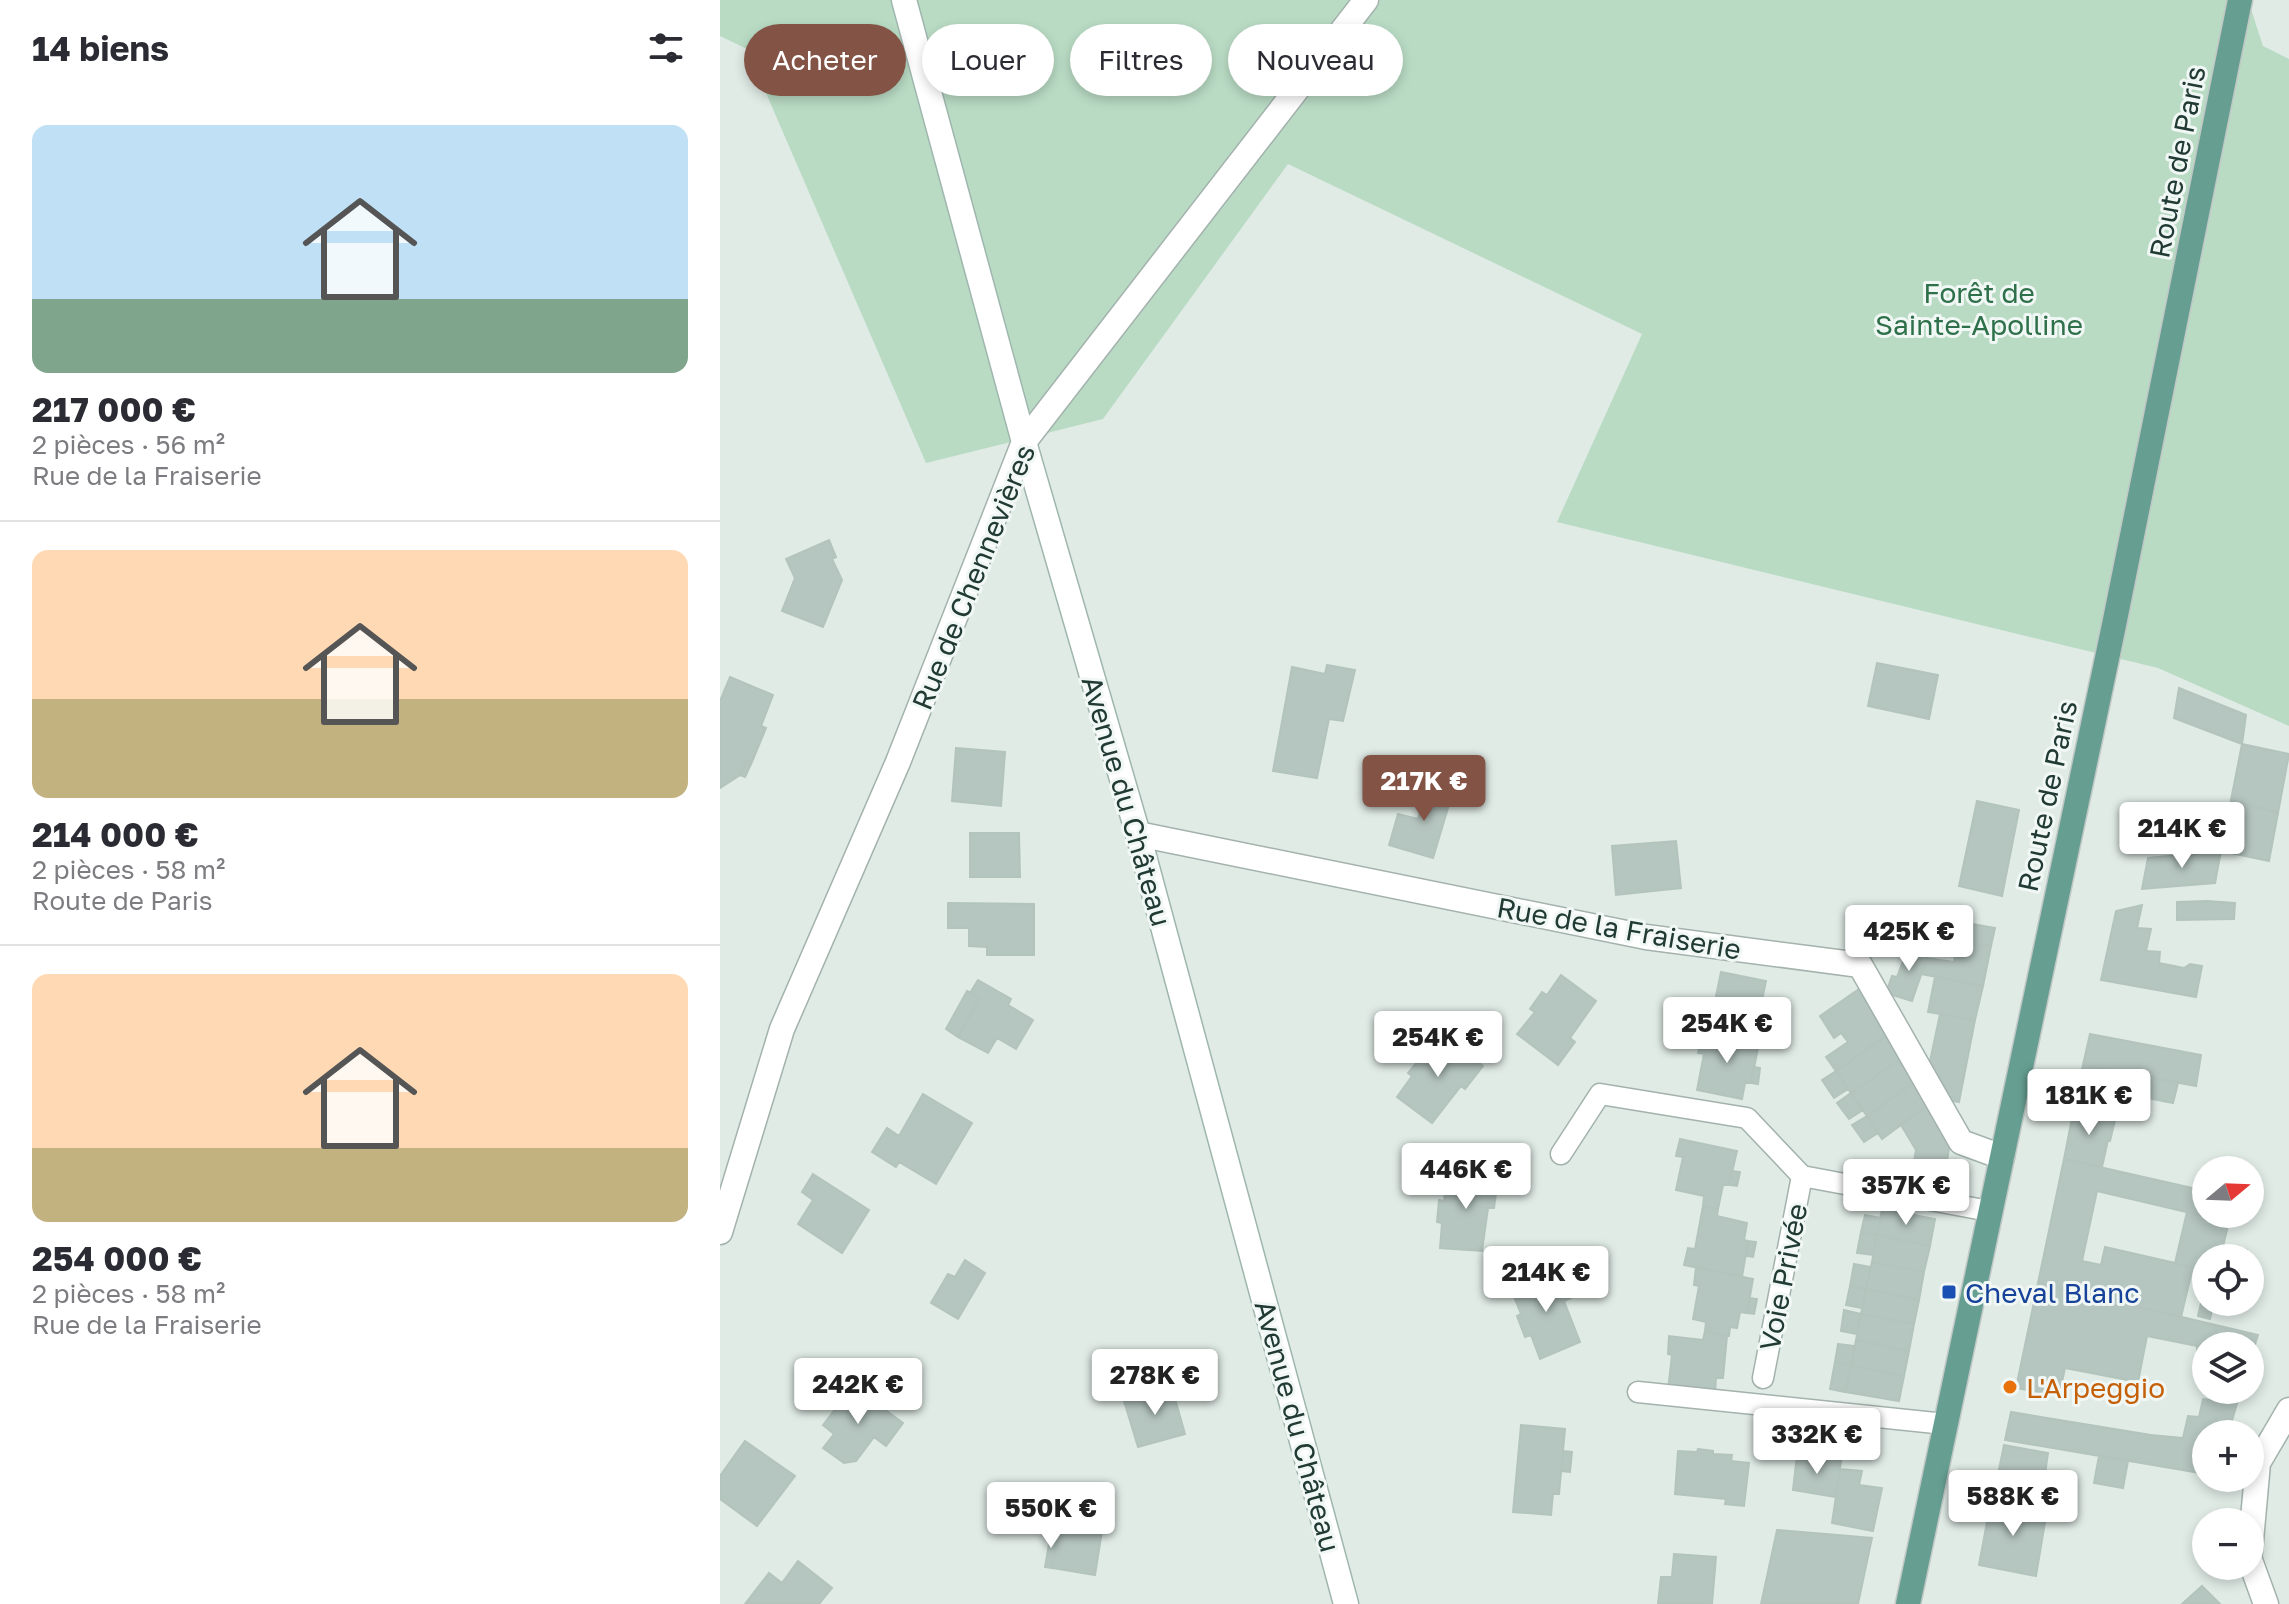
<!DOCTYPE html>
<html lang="fr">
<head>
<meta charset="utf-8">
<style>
  :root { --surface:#fff; --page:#f2f2f3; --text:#2b2b33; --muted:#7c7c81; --line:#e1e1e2; --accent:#835345 }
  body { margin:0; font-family:"Golos Text",sans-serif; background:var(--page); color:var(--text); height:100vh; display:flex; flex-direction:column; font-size:30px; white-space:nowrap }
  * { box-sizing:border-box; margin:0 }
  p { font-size:26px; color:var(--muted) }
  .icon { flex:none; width:44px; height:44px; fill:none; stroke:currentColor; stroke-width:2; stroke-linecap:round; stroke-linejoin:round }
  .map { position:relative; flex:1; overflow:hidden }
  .details { display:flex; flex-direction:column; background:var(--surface); width:720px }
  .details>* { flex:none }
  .hud { position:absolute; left:24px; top:24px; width:760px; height:72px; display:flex; gap:16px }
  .needle { width:52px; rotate:71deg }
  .controls { position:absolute; left:1472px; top:1156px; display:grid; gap:16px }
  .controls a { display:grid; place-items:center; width:72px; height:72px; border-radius:50%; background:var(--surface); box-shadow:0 4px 12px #0003; font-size:40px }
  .price { position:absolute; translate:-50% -68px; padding:0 18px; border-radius:8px; background:#fff; color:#222; font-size:26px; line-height:52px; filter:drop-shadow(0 2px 4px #0008) }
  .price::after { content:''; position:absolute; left:50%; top:48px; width:24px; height:18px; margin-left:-12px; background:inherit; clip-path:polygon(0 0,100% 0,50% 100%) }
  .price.selected { background:var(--accent); color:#fff }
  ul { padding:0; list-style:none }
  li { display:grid; align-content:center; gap:16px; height:424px; padding:0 32px }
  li+li { border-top:2px solid var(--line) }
  li span { display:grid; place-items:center; height:248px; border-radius:16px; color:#555 }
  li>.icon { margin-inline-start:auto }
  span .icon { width:144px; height:144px; fill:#fffc; stroke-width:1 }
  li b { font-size:34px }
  h2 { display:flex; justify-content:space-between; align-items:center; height:96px; padding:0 32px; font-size:34px }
  .chip { padding:0 28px; border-radius:36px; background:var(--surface); box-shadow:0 4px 12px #0003; font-size:28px; line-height:72px }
  .chip.selected { background:var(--accent); color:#fff }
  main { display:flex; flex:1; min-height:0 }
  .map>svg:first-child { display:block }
  .green { fill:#b9dbc4 }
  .building { fill:#b5c5bf; stroke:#b3c4bd; stroke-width:2 }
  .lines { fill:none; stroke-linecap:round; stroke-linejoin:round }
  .service-casing { stroke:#a3b2ad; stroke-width:23 }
  .minor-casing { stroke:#a3b2ad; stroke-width:27 }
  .secondary-casing { stroke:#9fb6ae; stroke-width:27 }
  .primary-casing { stroke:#c1c8c6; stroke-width:27 }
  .service { stroke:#fff; stroke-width:20 }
  .minor { stroke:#fff; stroke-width:24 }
  .secondary { stroke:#fff; stroke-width:24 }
  .primary { stroke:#669f92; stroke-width:24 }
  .transit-dot { fill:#1a4fb4; stroke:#f0f7f4; stroke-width:3 }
  .food-dot { fill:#e8710a; stroke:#f0f7f4; stroke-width:3 }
  .labels { text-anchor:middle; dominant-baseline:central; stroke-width:6; stroke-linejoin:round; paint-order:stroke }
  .street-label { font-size:28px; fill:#213a34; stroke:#f0f7f4 }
  .park-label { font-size:28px; fill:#2d7049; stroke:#f0f7f4 }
  .transit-label { font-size:28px; fill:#164399; stroke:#f0f7f4; text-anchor:start }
  .food-label { font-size:28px; fill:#c56008; stroke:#f0f7f4; text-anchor:start }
</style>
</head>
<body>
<main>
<section class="details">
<h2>14 biens<svg class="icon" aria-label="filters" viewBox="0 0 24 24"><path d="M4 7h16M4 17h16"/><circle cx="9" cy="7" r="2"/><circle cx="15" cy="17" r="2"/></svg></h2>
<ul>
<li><span style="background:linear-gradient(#bfe0f5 70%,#7fa58c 0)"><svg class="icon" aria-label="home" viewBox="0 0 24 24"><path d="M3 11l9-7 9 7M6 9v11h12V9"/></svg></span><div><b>217 000 €</b><p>2 pièces · 56 m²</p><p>Rue de la Fraiserie</p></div></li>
<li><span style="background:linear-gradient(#ffd9b3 60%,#c2b280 0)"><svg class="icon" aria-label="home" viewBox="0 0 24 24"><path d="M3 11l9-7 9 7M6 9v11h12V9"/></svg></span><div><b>214 000 €</b><p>2 pièces · 58 m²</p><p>Route de Paris</p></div></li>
<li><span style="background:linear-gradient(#ffd9b3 70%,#c2b280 0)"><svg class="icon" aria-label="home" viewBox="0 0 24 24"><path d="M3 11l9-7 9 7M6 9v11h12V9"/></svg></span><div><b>254 000 €</b><p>2 pièces · 58 m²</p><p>Rue de la Fraiserie</p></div></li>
</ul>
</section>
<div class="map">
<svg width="1569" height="1604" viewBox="0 0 1569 1604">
  <rect width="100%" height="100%" fill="#e0ebe6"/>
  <!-- green -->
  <path class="green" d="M 0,0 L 1528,0 L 1543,46 L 1569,59 L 1569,726 L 1438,668 L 837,522 L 922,334 L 568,164 L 383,419 L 206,463 L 27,49 L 0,36 Z"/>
  <!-- building -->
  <path class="building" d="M 109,540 L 116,557 L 112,559 L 122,580 L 103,627 L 62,611 L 75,578 L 66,559 Z
    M 1157,663 L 1218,675 L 1209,719 L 1148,706 Z
    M 607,665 L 635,670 L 623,721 L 609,719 L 597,778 L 553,771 L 572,667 L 605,674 Z
    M 10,677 L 53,695 L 41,726 L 46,728 L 32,762 L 26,760 L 20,775 L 0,788 L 0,701 Z
    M 1459,688 L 1526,715 L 1522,744 L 1454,718 Z
    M 1522,744 L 1569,754 L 1558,813 L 1511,800 Z
    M 236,748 L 285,752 L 281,806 L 232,801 Z
    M 26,760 L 32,762 L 25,777 L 20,775 Z
    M 709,782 L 734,788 L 713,858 L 669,845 L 678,814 L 698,819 Z
    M 1511,800 L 1558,813 L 1549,861 L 1501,851 Z
    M 1257,801 L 1299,810 L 1282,896 L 1239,886 Z
    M 250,833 L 299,833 L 300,877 L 250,877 Z
    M 956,841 L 961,888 L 896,895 L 892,846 Z
    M 1501,851 L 1495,883 L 1422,889 L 1428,858 Z
    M 1487,901 L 1515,903 L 1514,919 L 1457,920 L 1457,902 Z
    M 228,903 L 314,904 L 314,955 L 267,955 L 267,947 L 249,946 L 249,928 L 228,928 Z
    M 1422,905 L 1417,928 L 1431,929 L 1426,951 L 1440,952 L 1439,963 L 1464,968 L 1470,964 L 1482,966 L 1476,997 L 1381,980 L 1396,911 Z
    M 1242,922 L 1275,928 L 1271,946 L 1238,941 Z
    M 1238,941 L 1271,946 L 1263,986 L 1201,974 L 1207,958 L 1234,962 Z
    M 1190,943 L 1210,949 L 1192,1001 L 1166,993 L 1172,976 L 1177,977 Z
    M 1001,972 L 1046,981 L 1042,1000 L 1048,1001 L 1041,1034 L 984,1023 L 988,1005 L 994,1006 Z
    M 841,975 L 876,1001 L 850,1038 L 855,1042 L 838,1065 L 797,1034 L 815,1012 L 810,1009 L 822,992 L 827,995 Z
    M 1215,977 L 1263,986 L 1255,1020 L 1208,1012 Z
    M 258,980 L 291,999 L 288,1005 L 313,1020 L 296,1049 L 277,1038 L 268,1053 L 238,1037 L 260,998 L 250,993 Z
    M 1142,987 L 1169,1034 L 1116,1071 L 1106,1057 L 1128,1042 L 1121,1033 L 1114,1038 L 1100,1016 Z
    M 247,991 L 260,998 L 238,1037 L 226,1029 Z
    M 1048,1001 L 1055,1002 L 1052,1018 L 1045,1017 Z
    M 1220,1014 L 1255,1020 L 1239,1102 L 1228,1100 L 1209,1066 Z
    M 1019,1030 L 1034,1033 L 1033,1047 L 1038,1048 L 1031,1083 L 1025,1083 L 1022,1099 L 977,1090 L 984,1054 L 978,1053 L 982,1037 L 1016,1044 Z
    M 1169,1034 L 1182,1058 L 1131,1093 L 1116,1071 Z
    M 1370,1034 L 1481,1055 L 1476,1086 L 1363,1065 Z
    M 723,1036 L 763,1066 L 745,1089 L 741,1086 L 712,1123 L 677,1097 L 692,1076 L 688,1073 L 702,1056 L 705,1059 Z
    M 1182,1058 L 1195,1082 L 1147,1116 L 1131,1093 Z
    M 1363,1065 L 1458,1083 L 1453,1103 L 1398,1092 L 1394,1116 L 1354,1108 Z
    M 1034,1067 L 1040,1068 L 1038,1084 L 1031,1083 Z
    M 1116,1071 L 1128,1089 L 1114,1098 L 1102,1080 Z
    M 1195,1082 L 1208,1105 L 1162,1139 L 1147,1116 Z
    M 1131,1093 L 1143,1110 L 1129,1119 L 1117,1103 Z
    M 203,1094 L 252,1123 L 216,1184 L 179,1162 L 176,1167 L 152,1152 L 167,1128 L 179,1136 Z
    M 1208,1105 L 1230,1143 L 1225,1173 L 1193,1167 L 1196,1150 L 1181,1125 Z
    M 1354,1108 L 1396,1116 L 1390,1141 L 1388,1140 L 1382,1167 L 1344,1159 Z
    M 1147,1116 L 1158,1133 L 1144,1142 L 1132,1125 Z
    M 960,1139 L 1017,1151 L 1009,1185 L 1003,1185 L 998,1209 L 983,1206 L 984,1196 L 956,1190 L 963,1157 L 956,1156 Z
    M 1344,1159 L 1486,1191 L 1486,1214 L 1511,1214 L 1509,1222 L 1377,1191 L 1362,1261 L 1381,1265 L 1385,1247 L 1473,1267 L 1461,1317 L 1318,1283 Z
    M 1012,1171 L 1020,1172 L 1017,1186 L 1009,1185 Z
    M 93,1174 L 149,1210 L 122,1253 L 78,1224 L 93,1200 L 82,1192 Z
    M 727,1174 L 778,1179 L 774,1208 L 768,1208 L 762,1251 L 720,1248 L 722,1223 L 717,1222 L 719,1200 L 724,1201 Z
    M 983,1206 L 998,1209 L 997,1216 L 1027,1223 L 1024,1240 L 1028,1241 L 1022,1277 L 964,1265 L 968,1248 L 975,1249 Z
    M 1162,1209 L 1215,1219 L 1210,1246 L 1157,1235 Z
    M 1467,1212 L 1509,1222 L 1500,1258 L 1486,1258 L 1486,1270 L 1455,1263 Z
    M 1145,1215 L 1161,1218 L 1157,1235 L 1141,1232 Z
    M 1141,1232 L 1157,1235 L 1153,1255 L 1137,1253 Z
    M 1157,1235 L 1210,1246 L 1204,1272 L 1152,1262 Z
    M 1028,1241 L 1036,1242 L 1033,1257 L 1026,1256 Z
    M 1504,1245 L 1527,1250 L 1525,1258 L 1500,1258 Z
    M 245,1260 L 265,1273 L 238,1319 L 211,1303 L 228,1274 L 235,1277 Z
    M 1152,1262 L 1204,1272 L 1199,1300 L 1146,1289 Z
    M 1134,1264 L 1151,1267 L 1146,1289 L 1130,1286 Z
    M 976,1267 L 1033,1279 L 1027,1313 L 1020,1312 L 1017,1328 L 1010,1327 L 1009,1336 L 985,1331 L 986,1322 L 973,1319 L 979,1286 L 974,1285 Z
    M 841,1271 L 851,1298 L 844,1301 L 860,1342 L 820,1359 L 811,1335 L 805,1337 L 797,1316 L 801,1314 L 791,1289 Z
    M 1318,1283 L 1538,1335 L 1530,1360 L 1530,1346 L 1486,1346 L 1486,1353 L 1477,1351 L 1477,1346 L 1427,1336 L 1418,1382 L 1345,1368 L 1339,1396 L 1296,1388 Z
    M 1130,1286 L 1146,1289 L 1142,1308 L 1126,1305 Z
    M 1146,1289 L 1199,1300 L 1194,1324 L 1141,1314 Z
    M 1030,1298 L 1037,1299 L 1034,1314 L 1027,1313 Z
    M 1482,1299 L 1486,1302 L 1494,1302 L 1490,1319 L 1478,1316 Z
    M 1124,1310 L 1141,1314 L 1137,1334 L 1121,1331 Z
    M 1141,1314 L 1194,1324 L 1189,1351 L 1136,1340 Z
    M 985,1331 L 1007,1336 L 1003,1378 L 996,1378 L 995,1394 L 948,1390 L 952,1355 L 948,1354 L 949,1336 L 983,1340 Z
    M 1136,1340 L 1189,1351 L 1184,1376 L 1131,1365 Z
    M 1118,1344 L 1135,1346 L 1131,1365 L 1115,1362 Z
    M 1115,1362 L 1131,1365 L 1125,1392 L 1110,1389 Z
    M 1131,1365 L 1184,1376 L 1179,1401 L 1125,1392 Z
    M 133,1386 L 183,1423 L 166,1446 L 154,1437 L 136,1461 L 124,1463 L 103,1448 L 114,1434 L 103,1425 Z
    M 452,1388 L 465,1434 L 418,1447 L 404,1401 Z
    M 1493,1390 L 1521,1390 L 1508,1434 L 1486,1434 L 1486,1474 L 1285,1440 L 1291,1412 L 1431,1435 L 1463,1438 L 1468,1416 L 1479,1417 L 1483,1399 L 1491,1400 Z
    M 801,1425 L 845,1429 L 839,1494 L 833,1494 L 831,1515 L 793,1512 Z
    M 1081,1428 L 1125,1432 L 1121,1461 L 1077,1455 Z
    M 25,1441 L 75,1476 L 37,1526 L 0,1499 L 0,1476 Z
    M 1284,1445 L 1328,1453 L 1325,1474 L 1338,1477 L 1337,1487 L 1277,1479 Z
    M 978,1449 L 993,1451 L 993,1454 L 1012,1455 L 1011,1461 L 1029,1463 L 1024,1506 L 1005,1504 L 1006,1499 L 955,1494 L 958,1451 L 977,1452 Z
    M 843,1451 L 852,1452 L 850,1472 L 841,1471 Z
    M 1077,1455 L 1121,1461 L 1116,1497 L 1073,1490 Z
    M 1379,1456 L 1408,1461 L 1403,1488 L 1374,1483 Z
    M 1120,1469 L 1142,1471 L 1139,1485 L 1162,1488 L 1153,1531 L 1112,1523 Z
    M 1277,1479 L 1305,1482 L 1301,1505 L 1271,1500 Z
    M 1305,1482 L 1341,1487 L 1336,1512 L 1301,1505 Z
    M 1271,1500 L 1327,1510 L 1316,1576 L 1259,1565 Z
    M 334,1510 L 384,1518 L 375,1575 L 332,1568 L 338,1534 L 331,1532 Z
    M 1057,1530 L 1152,1538 L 1138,1604 L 1041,1604 Z
    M 331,1532 L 338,1534 L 332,1568 L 325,1567 Z
    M 954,1554 L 996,1557 L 992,1604 L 938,1604 L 941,1577 L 952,1577 Z
    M 78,1561 L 112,1588 L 99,1604 L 25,1604 L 49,1573 L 62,1583 Z
    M 1482,1586 L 1500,1604 L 1462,1604 Z"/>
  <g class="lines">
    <!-- service casing -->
    <g class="service-casing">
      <path id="service" d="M 841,1154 L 880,1094 L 1027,1118 L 1082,1176 L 1269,1211
        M 1043,1378 L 1082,1176
        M 918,1392 L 1225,1424"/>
    </g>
    <!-- minor casing -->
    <g class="minor-casing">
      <path id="minor" d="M 418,834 L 926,937 L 1140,965 L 1241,1142 L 1282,1157
        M 0,1232 L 62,1029 L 178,762 L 304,442 L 646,0
        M 1530,1552 L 1538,1463 L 1569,1410
        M 1530,1560 L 1546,1604"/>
    </g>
    <!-- secondary casing -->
    <g class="secondary-casing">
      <path id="secondary" d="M 184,0 L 304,442 L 418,834 L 626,1604"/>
    </g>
    <!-- primary casing -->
    <g class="primary-casing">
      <path id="primary" d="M 1188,1604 L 1394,625 L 1520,0"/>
    </g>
    <!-- service -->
    <use href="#service" class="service"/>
    <!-- minor -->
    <use href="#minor" class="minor"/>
    <!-- secondary -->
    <use href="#secondary" class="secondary"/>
    <!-- primary -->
    <use href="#primary" class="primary"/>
  </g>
  <!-- markers -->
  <rect class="transit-dot" x="1221" y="1284" width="16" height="16" rx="4"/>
  <circle class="food-dot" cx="1290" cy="1387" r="8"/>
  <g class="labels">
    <!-- street labels -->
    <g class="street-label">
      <text transform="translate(1457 162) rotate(-79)">Route de Paris</text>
      <text transform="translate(253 577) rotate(-68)">Rue de Chennevières</text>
      <text transform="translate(1327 796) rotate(-78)">Route de Paris</text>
      <text transform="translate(407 801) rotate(74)">Avenue du Château</text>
      <text transform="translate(899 928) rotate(10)">Rue de la Fraiserie</text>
      <text transform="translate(1063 1277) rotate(-79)">Voie Privée</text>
      <text transform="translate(578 1426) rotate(75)">Avenue du Château</text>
    </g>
    <!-- park labels -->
    <g class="park-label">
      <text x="1259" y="292">Forêt de<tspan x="1259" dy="32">Sainte-Apolline</tspan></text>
    </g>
    <!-- transit labels -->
    <g class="transit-label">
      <text x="1245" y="1292">Cheval Blanc</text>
    </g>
    <!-- food labels -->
    <g class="food-label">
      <text x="1306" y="1387">L'Arpeggio</text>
    </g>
  </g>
</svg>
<div class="controls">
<a><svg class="needle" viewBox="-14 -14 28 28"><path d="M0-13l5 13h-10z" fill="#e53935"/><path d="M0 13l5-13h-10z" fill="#7c7c81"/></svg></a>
<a><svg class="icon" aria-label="locate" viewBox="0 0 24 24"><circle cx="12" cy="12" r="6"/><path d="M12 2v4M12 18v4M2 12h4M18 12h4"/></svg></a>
<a><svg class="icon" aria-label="layers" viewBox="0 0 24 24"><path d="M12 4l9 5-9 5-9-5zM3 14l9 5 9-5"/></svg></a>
<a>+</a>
<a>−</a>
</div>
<b class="price selected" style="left:704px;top:823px">217K €</b>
<b class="price" style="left:1462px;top:870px">214K €</b>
<b class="price" style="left:1189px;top:973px">425K €</b>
<b class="price" style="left:1007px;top:1065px">254K €</b>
<b class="price" style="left:718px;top:1079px">254K €</b>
<b class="price" style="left:1369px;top:1137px">181K €</b>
<b class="price" style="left:746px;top:1211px">446K €</b>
<b class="price" style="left:1186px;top:1227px">357K €</b>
<b class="price" style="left:826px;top:1314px">214K €</b>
<b class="price" style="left:435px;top:1417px">278K €</b>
<b class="price" style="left:138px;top:1426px">242K €</b>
<b class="price" style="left:1097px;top:1476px">332K €</b>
<b class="price" style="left:1293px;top:1538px">588K €</b>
<b class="price" style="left:331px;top:1550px">550K €</b>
<div class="hud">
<a class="chip selected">Acheter</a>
<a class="chip">Louer</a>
<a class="chip">Filtres</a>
<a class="chip">Nouveau</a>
</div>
</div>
</main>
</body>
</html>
